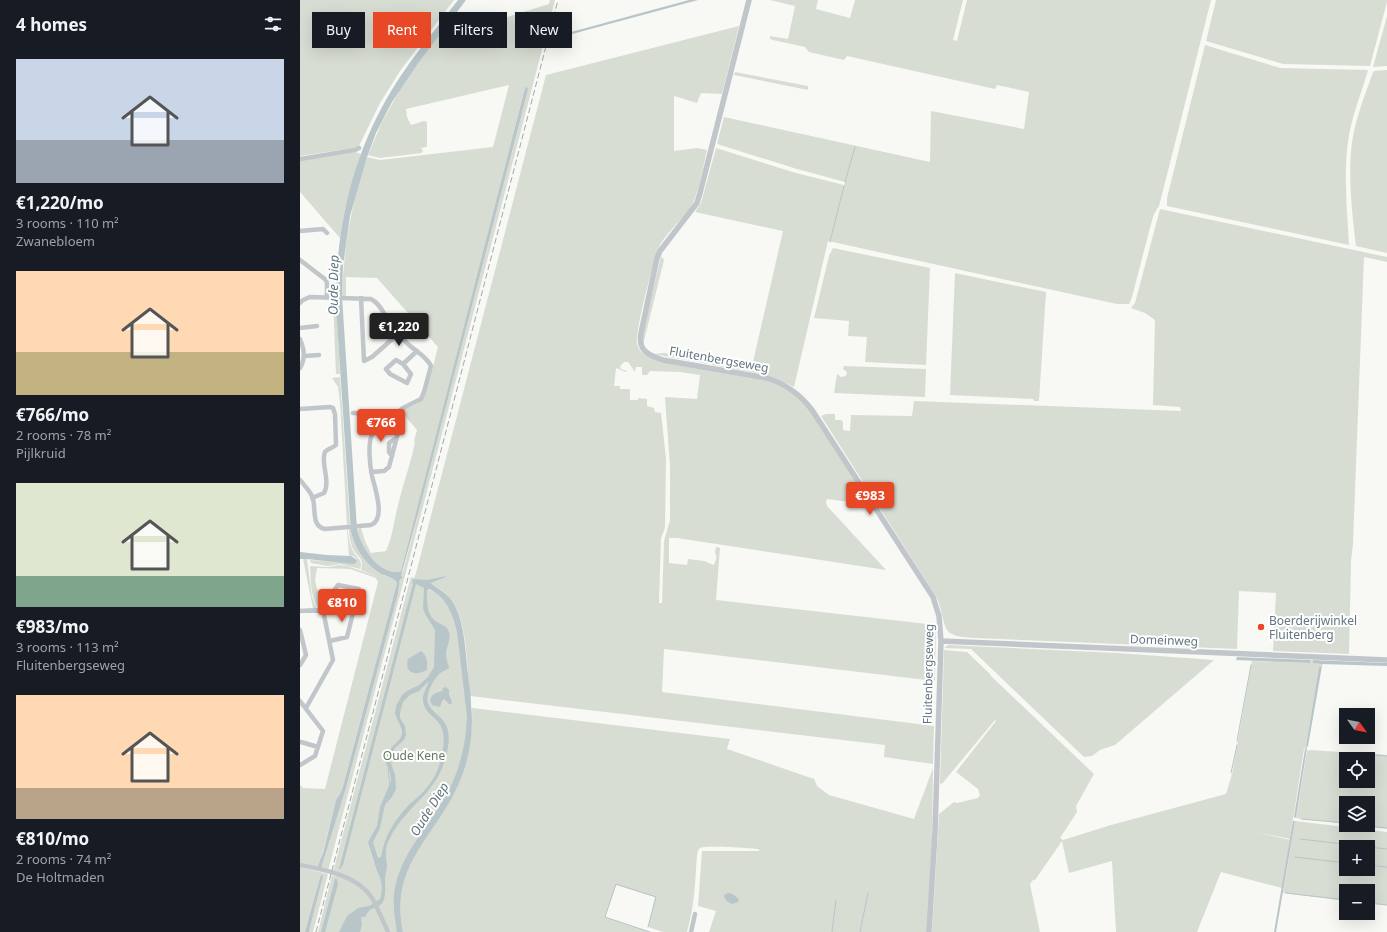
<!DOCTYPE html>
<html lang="en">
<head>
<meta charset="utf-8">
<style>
  :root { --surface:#171b24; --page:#242831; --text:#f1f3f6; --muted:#9ea1a6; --accent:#e74927 }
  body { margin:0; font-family:"Noto Sans",sans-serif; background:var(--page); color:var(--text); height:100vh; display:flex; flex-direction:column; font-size:15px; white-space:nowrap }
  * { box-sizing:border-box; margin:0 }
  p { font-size:13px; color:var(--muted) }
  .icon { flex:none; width:22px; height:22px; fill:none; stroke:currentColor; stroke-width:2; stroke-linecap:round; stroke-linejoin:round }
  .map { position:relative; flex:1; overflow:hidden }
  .side { display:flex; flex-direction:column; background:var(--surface); width:300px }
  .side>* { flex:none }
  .banner { position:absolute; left:12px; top:12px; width:380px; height:36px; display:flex; gap:8px }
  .needle { width:26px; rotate:123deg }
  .fabs { position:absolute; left:1039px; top:708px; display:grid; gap:8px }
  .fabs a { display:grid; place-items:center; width:36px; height:36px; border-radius:0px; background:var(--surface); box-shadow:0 4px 16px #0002; font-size:20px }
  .price { position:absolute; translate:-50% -34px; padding:0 9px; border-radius:4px; background:var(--accent); color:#fff; font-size:13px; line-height:26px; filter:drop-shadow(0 1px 2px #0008) }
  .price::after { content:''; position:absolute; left:50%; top:24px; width:12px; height:9px; margin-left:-6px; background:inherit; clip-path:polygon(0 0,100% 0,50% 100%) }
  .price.active { background:#222; color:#fff }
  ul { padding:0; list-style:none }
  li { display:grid; align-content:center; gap:8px; height:212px; padding:0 16px }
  li span { display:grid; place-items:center; height:124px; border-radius:0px; color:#555 }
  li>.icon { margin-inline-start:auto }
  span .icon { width:72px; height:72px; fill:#fffc; stroke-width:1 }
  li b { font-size:17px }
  h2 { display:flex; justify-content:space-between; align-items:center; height:48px; padding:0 16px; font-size:17px }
  .chip { padding:0 14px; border-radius:0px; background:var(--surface); box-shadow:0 4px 16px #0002; font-size:14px; line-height:36px }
  .chip.active { background:var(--accent); color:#fff }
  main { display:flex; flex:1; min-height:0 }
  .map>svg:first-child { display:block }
  .green { fill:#d8ddd4; fill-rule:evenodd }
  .water { fill:#b8c6c9; fill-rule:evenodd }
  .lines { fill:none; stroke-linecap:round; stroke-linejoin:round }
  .stream { stroke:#b8c6c9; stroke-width:1 }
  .minor { stroke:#c1c6ca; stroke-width:4.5 }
  .tertiary { stroke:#c1c6ca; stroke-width:5.5 }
  .rail { stroke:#a0a9ae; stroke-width:1; stroke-dasharray:6 3; stroke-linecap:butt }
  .poi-dot { fill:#e74927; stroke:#fff; stroke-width:1.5 }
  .labels { text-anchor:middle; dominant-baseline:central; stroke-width:4; stroke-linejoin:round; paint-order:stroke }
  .street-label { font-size:12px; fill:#637681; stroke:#fff }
  .poi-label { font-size:12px; fill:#637681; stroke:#fff; text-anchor:start }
  .park-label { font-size:12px; fill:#677962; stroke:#fff }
  .water-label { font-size:13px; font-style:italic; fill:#5e757c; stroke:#fff }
</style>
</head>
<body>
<main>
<section class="side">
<h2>4 homes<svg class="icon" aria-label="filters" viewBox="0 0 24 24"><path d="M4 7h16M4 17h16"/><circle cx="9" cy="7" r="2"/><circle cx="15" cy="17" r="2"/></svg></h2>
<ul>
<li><span style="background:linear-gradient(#c9d6e8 65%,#9aa5b1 0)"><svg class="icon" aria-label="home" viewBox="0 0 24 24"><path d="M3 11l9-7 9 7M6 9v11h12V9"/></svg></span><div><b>€1,220/mo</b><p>3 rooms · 110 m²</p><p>Zwanebloem</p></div></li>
<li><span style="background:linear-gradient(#ffd9b3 65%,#c2b280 0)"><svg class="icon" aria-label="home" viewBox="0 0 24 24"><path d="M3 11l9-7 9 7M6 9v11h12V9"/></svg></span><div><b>€766/mo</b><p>2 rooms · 78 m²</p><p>Pijlkruid</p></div></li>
<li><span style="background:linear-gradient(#dfe7d0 75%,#7fa58c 0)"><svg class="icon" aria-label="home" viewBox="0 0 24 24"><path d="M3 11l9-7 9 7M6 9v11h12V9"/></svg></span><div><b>€983/mo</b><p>3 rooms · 113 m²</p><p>Fluitenbergseweg</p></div></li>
<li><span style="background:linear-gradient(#ffd9b3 75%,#b9a48a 0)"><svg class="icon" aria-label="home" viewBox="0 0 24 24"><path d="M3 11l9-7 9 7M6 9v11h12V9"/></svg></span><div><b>€810/mo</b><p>2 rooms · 74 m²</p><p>De Holtmaden</p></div></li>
</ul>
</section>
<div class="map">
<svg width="1087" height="932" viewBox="0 0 1087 932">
  <rect width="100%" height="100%" fill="#f8f8f5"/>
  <!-- green -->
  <path class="green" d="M 0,0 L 154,0 L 100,71 L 80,103 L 59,146 L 54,148 L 0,156 Z
    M 250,0 L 255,0 L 28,871 L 0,864 L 0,785 L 3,788 L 25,789 L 78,582 L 76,578 L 50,569 L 17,568 L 15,580 L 22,608 L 18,608 C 10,596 11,579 10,566 L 28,567 L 39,565 L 47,566 L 79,577 L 61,570 C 64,557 58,558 53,549 C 50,543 49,535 49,529 L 51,529 C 52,545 67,566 81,574 C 86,577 94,578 97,583 L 42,790 L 36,800 L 21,859 L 22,865 L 36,818 L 46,788 L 98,594 L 100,579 L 104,568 L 121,503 L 228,90 L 225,88 L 119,502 L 101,571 L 97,573 C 77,570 60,548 57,528 L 59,530 L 59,528 L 61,528 L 65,541 L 71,553 L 86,551 C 93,536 94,520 98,505 C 103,484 111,463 115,442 L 114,441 L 117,430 L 101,411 L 117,404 L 133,367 L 138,347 L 77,278 L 46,277 L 46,296 L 42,296 C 44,245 51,205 67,157 L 80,160 L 193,147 L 209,85 L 106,109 L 107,117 L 111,125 L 124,121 L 127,122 L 127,146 L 126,147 L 121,148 L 123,151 L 122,153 L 80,158 L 68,155 L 81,124 L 104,82 L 141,32 L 147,36 L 249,4 Z
    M 470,0 L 518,0 L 516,9 L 550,18 L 555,0 L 663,0 L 653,40 L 657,41 L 667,0 L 911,0 L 869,167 L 859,206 L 854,214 L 851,224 L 832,297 L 829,304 L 817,304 L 528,241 L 494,387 L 475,378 L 457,373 L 412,365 L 413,360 L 452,366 L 483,231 L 395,212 L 401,203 L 416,148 L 496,173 L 544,185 L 545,182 L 497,169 L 417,144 L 424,117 L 630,162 L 631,111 L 724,129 L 729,92 L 697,85 L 695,89 L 547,56 L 544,60 L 509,52 L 505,47 L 473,40 L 470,39 L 470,36 L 488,39 L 495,6 Z
    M 916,0 L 1087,0 L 1087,2 L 1070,66 L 983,64 L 906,41 Z
    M 1087,16 L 1087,66 L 1073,67 Z
    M 439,26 L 422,94 L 401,93 L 397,103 L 374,96 L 374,151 L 397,148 L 407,150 C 403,167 400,185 394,201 C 387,216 368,230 360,245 C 354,257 335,332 337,343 C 339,354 348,357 357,360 L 456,377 L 477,383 L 496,396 L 504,403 L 513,415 L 571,505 L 527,499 L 526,503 L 528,507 L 586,570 L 377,538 L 369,538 L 369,563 L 387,565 L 388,559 L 404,561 L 414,565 C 415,560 418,558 415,553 L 416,547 L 420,548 L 416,600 L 636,625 L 635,681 L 364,649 L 362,692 L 634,726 L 633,764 L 584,757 L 585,745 L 170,696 C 166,666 169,619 148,596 C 144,591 136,588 131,583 L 146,577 L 146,576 L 132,580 L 116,580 L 128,589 L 137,593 L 155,609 L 171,715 L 159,772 L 127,833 L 109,861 L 103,877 L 99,895 L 98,911 L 101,932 L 18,932 L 32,875 L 34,876 L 35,873 L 33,872 L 110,580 L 111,577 L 114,578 L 116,573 L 246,75 ZM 324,362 L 328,362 L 335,372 L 336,367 L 342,367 L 342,375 L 347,375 L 350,371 L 380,372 L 400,375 L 397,399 L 366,397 L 365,398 L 370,466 L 370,520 L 364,541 L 362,603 L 359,603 L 361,538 L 365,528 L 366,458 L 361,413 L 355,412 L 354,408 L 347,406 L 347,399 L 338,398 L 338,400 L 330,400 L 330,389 L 320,389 L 320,386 L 314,386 L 316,368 L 326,372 L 327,371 L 321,369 L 320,366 Z
    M 905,45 L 980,68 L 1068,70 C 1062,91 1053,113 1049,135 C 1043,170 1047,209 1049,245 L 867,206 L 867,198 Z
    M 1087,70 L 1087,253 L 1056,246 C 1052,214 1047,169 1053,136 C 1057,115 1065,95 1072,75 L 1074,71 Z
    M 435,72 L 508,86 L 508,90 L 434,75 Z
    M 55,152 L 61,154 L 45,210 L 40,238 L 0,192 L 0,161 Z
    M 860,209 L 1087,257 L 1087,262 L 1064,257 L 1053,544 L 1051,561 L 1049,654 L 973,651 L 976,593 L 939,591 L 937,649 L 675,638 C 667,637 658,638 650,633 C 643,629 642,609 638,601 C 636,596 633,591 630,587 L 521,416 L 526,414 L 535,414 L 535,420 L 541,420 L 543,422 L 543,430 L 550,431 L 551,415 L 612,416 L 614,401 L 881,411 L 880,407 L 853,405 L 855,320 L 845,313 L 831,308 L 835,303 Z
    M 533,248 L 630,268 L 626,365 L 565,362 L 567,337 L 548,336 L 549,321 L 514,318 L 529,256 Z
    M 361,256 L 364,260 L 343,345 L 342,335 Z
    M 655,273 L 746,292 L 739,401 L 734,401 L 733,399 L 650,395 Z
    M 33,300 L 36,300 L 40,374 L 36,374 Z
    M 365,353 L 408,359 L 408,364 L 353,354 Z
    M 544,366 L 626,369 L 625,397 L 534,393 L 537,374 L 541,377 L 546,376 L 547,372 L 543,369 Z
    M 40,377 L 50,524 L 47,525 L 40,402 L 38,387 L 32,378 Z
    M 47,529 L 48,529 C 48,535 49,543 52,549 C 55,557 64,560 60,569 L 40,564 L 28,566 L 11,563 L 10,560 L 54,563 L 57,560 C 56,557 52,555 49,556 Z
    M 3,559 L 7,559 L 12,597 L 16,608 L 13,608 Z
    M 648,645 L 817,653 L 914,660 L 815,745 L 800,750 L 792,756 L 784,757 L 671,649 L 644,648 Z
    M 644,650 L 667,652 L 689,673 L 692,677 L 794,774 L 776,806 L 777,812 L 760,838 L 763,840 L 811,825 L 926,794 L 932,774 L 952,661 L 1009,663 L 1010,660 L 1013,660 L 1013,663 L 1023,664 L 1022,666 L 1019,667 L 1006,746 L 1008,746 L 1007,748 L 1004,749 L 990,839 L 957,832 L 990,840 L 982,888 L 921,872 L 897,932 L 816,932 L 812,861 L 769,873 L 762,841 L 735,880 L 733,880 L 730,884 L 740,932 L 632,932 L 639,814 L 654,802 L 657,803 L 678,798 L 680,795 L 678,789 L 656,772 L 696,721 L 695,720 L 646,779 L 643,783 L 640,784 Z
    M 172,708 L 430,739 L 427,749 L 511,778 L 514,779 L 517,786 L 529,795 L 614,819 L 633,768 L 632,846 L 627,932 L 409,932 L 416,911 L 398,906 L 402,851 L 460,851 L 458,849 C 450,848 404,845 400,848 C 396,851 397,863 396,868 C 395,890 393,911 387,932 L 363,932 L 348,927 L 355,897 L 316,885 L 305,917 L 350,932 L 103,932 C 90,868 129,842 155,791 C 168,765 173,737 172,708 Z
    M 1010,750 L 1087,755 L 1087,829 L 1053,825 L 1068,825 L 1068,803 L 1046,803 L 1046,824 L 996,818 L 1007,751 ZM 1046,759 L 1068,759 L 1068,781 L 1046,781 Z
    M 995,821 L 1087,832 L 1087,905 L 1068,903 L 1068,891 L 1046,891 L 1046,901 L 983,893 ZM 1046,847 L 1068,847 L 1068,869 L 1046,869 Z
    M 0,867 L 28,874 L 13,932 L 9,932 L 23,876 L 5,932 L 0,932 Z"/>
  <!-- water -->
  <path class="water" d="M 158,0 L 166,0 L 119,62 L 92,102 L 76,133 L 67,157 L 50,216 L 43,266 L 42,296 L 57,529 C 61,547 78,574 99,572 L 101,571 L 225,88 L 227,87 L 228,90 L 121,503 L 101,576 L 102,576 L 102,579 L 100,579 L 98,594 L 46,788 L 21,868 L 18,867 L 18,866 L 23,853 L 36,800 L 42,790 L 97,583 C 94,578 86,576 81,574 C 66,565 55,549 51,532 L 36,308 C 35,231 52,154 93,88 C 112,57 136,29 158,0 Z
    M 389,0 L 398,0 L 261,37 L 260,35 Z
    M 0,552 L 27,555 L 51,556 L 57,560 L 56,563 L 53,564 L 7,559 L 0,559 Z
    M 146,576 L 146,577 L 131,583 C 136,588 143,591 148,596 C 165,614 165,650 168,674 C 169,684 171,694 171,704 C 174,730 170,757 160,781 C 136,838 89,863 103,932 L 97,932 C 95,920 93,907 94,895 C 98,854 132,824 150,788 C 161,765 166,742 167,717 L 157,632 C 153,615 147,597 129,589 L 127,590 C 127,601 126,616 137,622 C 142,625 147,626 149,632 C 151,639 147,646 146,653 C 146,659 148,663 149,668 C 146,671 142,671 139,674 C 132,682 123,698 130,707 C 135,714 143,718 146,725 C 150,734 149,744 147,752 C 139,794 106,804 89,840 C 84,850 86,856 87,866 C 87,871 85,874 85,878 C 85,885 86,892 84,899 C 82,908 73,906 68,912 C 67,913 66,915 65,917 L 61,917 L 62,924 L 60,932 L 39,932 L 47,916 L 58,908 L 69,906 L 80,899 C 83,890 82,879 77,871 L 68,842 L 77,826 L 80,807 L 91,781 L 90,773 L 86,763 L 87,755 L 92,747 L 100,739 L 102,734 L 102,730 L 95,714 L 96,706 L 102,695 L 107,691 L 119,685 L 128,677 L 134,667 L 135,630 L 125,614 L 123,608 L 124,588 L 116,584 L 43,865 L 40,869 L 39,869 L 113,584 L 112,583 L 113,579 L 127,580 ZM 129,681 C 127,688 122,694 123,701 C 124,711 133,716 139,723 C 146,733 144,748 141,759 C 138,773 130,786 119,796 C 115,800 110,803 106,808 C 93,822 84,838 81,857 L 78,858 L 73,842 L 80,828 L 85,805 L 92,797 L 96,789 L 95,775 L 90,760 L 95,748 L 104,740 L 106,735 L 105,726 L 100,718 L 100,713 L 103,702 L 110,695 L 119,691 Z
    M 121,651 C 127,655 128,664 127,670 C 116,676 104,674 108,659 Z
    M 937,657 L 1010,660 L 1010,663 L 936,660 Z
    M 1013,660 L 1087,663 L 1087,666 L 1021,664 L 1013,663 Z
    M 1022,666 L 1008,746 L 1006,746 L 1019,667 Z
    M 146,687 L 149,690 L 149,695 L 152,701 L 151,704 L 149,704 L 144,699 L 142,701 L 140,707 L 132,705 L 130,700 C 132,693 136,693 142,691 L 143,688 Z
    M 1007,748 L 996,817 L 995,818 L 994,817 L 1005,749 Z
    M 993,821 L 995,821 L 976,932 L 974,932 Z
    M 21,875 L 23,876 L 9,932 L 5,932 Z
    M 35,879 L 37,879 L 38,884 L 25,932 L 21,932 Z
    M 428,893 C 432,893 436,896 439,900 L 438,902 L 432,904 C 428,902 424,900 424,895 Z"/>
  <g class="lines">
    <!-- stream -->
    <path class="stream" d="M 545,182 L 555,147
      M 530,242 L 544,186
      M 937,741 L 951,665
      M 1055,753 L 1087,756
      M 88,769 L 90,786
      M 931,773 L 937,745
      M 1001,819 L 1046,823
      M 1059,825 L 1087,828
      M 1000,839 L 1087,849
      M 995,857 L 1046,863
      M 1068,865 L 1087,867
      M 986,893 L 1046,900
      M 1068,903 L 1087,905
      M 348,927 L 356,897 L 316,884 L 305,917 L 350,932
      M 532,932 L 536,900
      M 560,932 L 568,893"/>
    <!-- minor -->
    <path class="minor" d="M 0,159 L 55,150 L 59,148
      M 0,231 L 23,229 L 27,233
      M 0,260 L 26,280 L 27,284 L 27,297
      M 61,298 L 64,361 L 72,357 L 98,334
      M 0,303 L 3,300 L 10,297 L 71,299 C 81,304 84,315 90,323 C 94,330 100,337 106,342 C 114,351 126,355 131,366 L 124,392 L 121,399 L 103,408 L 73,433 C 67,441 70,466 72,476 C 75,488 86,519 71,525 L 25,529 C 10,526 17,507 12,496 C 9,490 4,485 0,480
      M 0,328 L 17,326
      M 0,339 C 4,349 6,358 0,368
      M 4,356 L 19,355
      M 96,360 L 103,364 L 111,374 L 107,383 L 90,374 L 86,369 Z
      M 103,364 L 117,351
      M 0,409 L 30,407 L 33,408 L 35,414 L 36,445 C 33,448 27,449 25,452 C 20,462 31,481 24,493 L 12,498
      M 53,413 C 64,412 72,420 79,428
      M 92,456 L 89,452 L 89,443 L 96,438
      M 71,472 L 84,471 L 89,467 L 98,433 L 97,428 L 90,419
      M 0,611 L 37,609 L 35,589 L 38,585 L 59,589 L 47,637 L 30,641
      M 0,630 L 6,655 L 0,665
      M 0,701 L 23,731 L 15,756 L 0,765
      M 6,708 L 33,660 L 23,610
      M 1,742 L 18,747
      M 0,865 C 25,870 57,875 72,898 C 78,909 83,921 88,932
      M 391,932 L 395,914"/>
    <!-- tertiary -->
    <path class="tertiary" d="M 449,0 L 400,193 L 397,203 L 360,251 L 357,258 L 341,333 C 338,350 347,355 363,360 L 467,378 C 486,384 500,394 512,410 L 633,597 L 639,616 L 641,641 L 635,832 L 629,932
      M 641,641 L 1087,660"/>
    <!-- rail -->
    <path class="rail" d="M 16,932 L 258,0"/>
  </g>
  <!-- markers -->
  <circle class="poi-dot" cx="961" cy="627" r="4"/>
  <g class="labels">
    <!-- street labels -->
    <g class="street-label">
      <text transform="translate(419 359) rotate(10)">Fluitenbergseweg</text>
      <text transform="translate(864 640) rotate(2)">Domeinweg</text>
      <text transform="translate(628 674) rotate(-89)">Fluitenbergseweg</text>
    </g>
    <!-- poi labels -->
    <g class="poi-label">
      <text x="969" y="620">Boerderijwinkel<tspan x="969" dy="14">Fluitenberg</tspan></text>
    </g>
    <!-- park labels -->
    <g class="park-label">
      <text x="114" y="755">Oude Kene</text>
    </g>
    <!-- water labels -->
    <g class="water-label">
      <text transform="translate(33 285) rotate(-89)">Oude Diep</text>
      <text transform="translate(129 809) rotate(-58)">Oude Diep</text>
    </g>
  </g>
</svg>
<div class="fabs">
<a><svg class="needle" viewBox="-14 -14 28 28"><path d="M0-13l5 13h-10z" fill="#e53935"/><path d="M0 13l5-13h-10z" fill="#9ea1a6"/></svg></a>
<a><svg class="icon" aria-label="locate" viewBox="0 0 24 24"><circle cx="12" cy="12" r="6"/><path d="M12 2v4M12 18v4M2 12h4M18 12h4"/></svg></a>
<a><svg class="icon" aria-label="layers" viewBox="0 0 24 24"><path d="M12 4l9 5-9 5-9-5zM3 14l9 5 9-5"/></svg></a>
<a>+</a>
<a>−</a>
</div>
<b class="price active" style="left:99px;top:347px">€1,220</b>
<b class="price" style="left:81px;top:443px">€766</b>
<b class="price" style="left:570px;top:516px">€983</b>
<b class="price" style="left:42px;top:623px">€810</b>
<div class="banner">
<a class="chip">Buy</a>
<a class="chip active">Rent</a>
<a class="chip">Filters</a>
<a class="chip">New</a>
</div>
</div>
</main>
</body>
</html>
